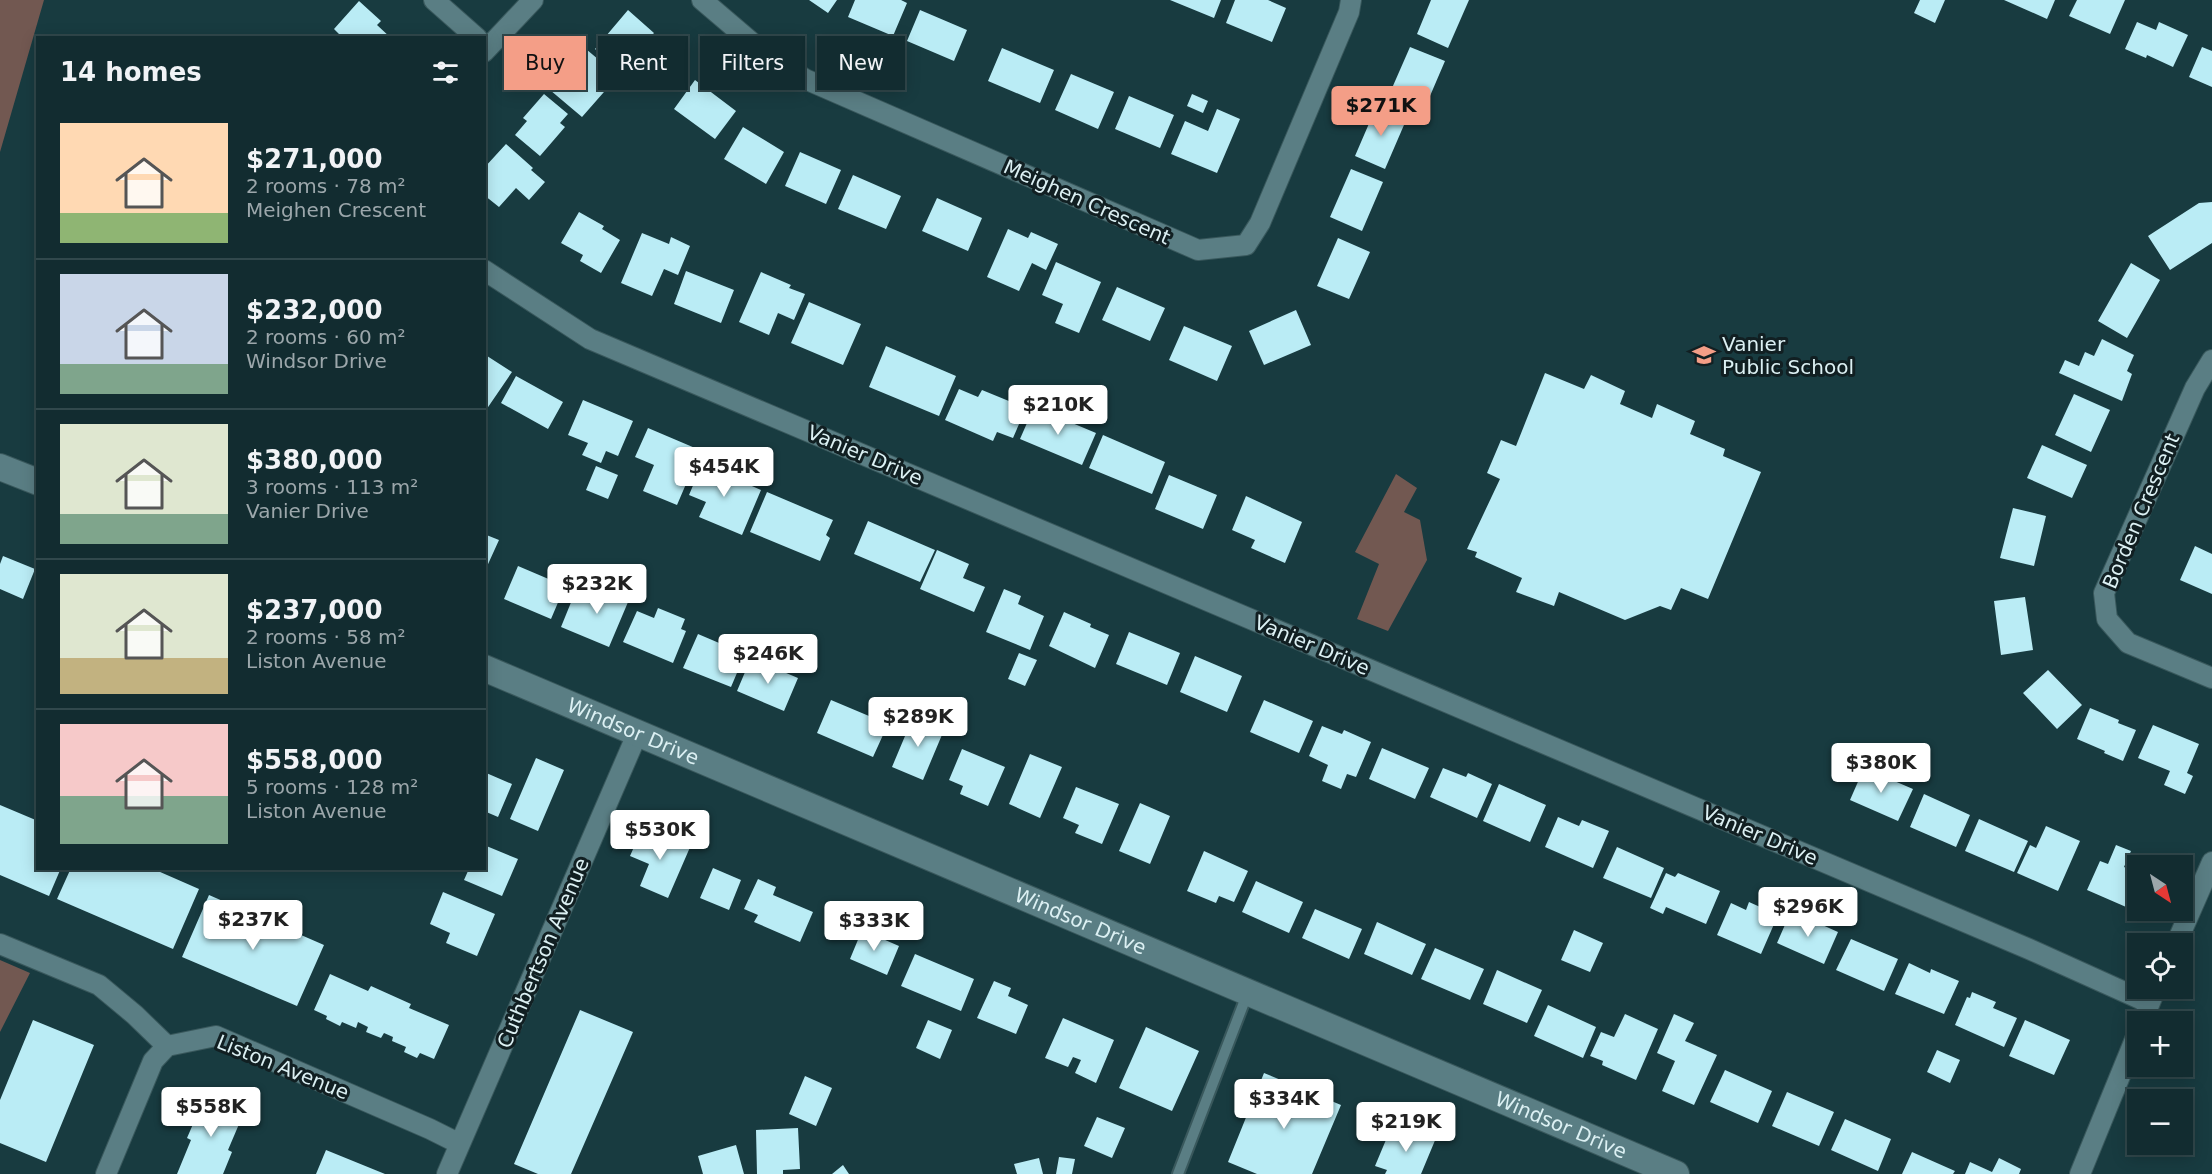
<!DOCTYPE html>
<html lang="en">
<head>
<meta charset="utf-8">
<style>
  :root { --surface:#122c30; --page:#1b3438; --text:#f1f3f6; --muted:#9ca7ab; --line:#31484c; --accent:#f49e87 }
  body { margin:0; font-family:"DejaVu Sans",sans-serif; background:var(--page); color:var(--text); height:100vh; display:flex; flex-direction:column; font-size:22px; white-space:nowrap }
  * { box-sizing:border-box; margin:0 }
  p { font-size:20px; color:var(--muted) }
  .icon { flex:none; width:33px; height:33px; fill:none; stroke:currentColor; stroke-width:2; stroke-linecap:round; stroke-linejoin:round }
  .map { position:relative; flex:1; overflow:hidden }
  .sheet { position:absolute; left:36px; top:36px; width:450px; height:834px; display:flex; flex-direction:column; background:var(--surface); border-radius:0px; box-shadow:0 3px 15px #0003,0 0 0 2px var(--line) }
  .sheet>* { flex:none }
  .guide { position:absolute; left:504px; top:36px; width:570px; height:54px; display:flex; gap:12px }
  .needle { width:39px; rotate:144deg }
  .fabs { position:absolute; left:2127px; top:855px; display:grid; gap:12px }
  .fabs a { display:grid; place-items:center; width:66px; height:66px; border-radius:0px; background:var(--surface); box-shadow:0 3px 15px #0003,0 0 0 2px var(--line); font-size:30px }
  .price { position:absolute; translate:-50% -51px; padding:0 14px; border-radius:6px; background:#fff; color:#222; font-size:20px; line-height:39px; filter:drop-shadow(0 2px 3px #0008) }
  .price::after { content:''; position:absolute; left:50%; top:36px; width:18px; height:14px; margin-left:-9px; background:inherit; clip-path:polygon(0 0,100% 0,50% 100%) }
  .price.on { background:var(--accent); color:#111 }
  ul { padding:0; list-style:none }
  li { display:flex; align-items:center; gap:18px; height:150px; padding:0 24px }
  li+li { border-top:2px solid var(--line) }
  li span { display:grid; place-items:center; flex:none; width:168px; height:120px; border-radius:0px; color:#555 }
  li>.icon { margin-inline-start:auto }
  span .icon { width:72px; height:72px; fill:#fffc; stroke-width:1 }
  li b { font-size:26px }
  h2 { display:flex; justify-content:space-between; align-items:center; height:72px; padding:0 24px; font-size:26px }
  .chip { padding:0 21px; border-radius:0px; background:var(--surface); box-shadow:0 3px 15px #0003,0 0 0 2px var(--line); font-size:21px; line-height:54px }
  .chip.on { background:var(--accent); color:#111 }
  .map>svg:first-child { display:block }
  .green { fill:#725851 }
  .building { fill:#baecf5 }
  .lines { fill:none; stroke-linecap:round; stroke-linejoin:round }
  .service-casing { stroke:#39585c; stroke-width:14 }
  .minor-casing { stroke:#39585c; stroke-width:22 }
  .tertiary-casing { stroke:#39585c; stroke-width:28 }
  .service { stroke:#5a7e84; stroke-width:10 }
  .minor { stroke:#5a7e84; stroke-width:20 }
  .tertiary { stroke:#5a7e84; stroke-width:26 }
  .labels { text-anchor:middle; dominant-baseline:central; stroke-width:6; stroke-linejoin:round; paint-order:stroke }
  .street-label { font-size:20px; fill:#dcf0f3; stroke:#111f22 }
  .poi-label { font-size:20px; fill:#dcf0f3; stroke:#111f22; text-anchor:start }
</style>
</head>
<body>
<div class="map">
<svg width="2212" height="1174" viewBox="0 0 2212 1174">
  <rect width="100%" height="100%" fill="#183b40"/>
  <!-- green -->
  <path class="green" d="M 0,0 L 44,0 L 0,152 Z
    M 1396,474 L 1417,488 L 1404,512 L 1420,520 L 1427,560 L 1388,631 L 1357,619 L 1379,564 L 1355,552 Z
    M 0,960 L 30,973 L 0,1032 Z"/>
  <!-- building -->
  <path class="building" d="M 809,0 L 837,0 L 828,13 Z
    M 855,0 L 901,0 L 907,3 L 893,36 L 848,17 Z
    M 1170,0 L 1221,0 L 1214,18 Z
    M 1235,0 L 1268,0 L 1286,8 L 1272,42 L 1226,23 Z
    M 1431,0 L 1469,0 L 1448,48 L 1417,34 Z
    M 1920,0 L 1945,0 L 1935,23 L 1914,13 Z
    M 2004,0 L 2055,0 L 2047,19 Z
    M 2077,0 L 2125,0 L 2110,34 L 2069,16 Z
    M 359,1 L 381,21 L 377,25 L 391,38 L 343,38 L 334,29 Z
    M 628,10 L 654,33 L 621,71 L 595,49 Z
    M 920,10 L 967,30 L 954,61 L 907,41 Z
    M 2137,22 L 2156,30 L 2159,22 L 2188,35 L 2173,67 L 2147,55 L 2146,58 L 2125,49 Z
    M 1410,47 L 1445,61 L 1424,110 L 1389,95 Z
    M 2202,47 L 2212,51 L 2212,87 L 2189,77 Z
    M 1002,48 L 1054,70 L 1040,103 L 988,81 Z
    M 586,49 L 618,76 L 582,117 L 550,90 Z
    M 1071,74 L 1114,92 L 1098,129 L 1055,110 Z
    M 695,80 L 736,111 L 715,139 L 674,109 Z
    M 544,94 L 568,114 L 560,123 L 565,127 L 540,156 L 515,135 L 527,121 L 523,118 Z
    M 1192,94 L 1208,101 L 1203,113 L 1187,106 Z
    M 1129,96 L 1174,115 L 1160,148 L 1115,129 Z
    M 1377,105 L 1407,118 L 1385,169 L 1355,156 Z
    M 1217,109 L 1240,119 L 1217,173 L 1171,154 L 1185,121 L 1208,131 Z
    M 743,127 L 784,152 L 766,184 L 724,159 Z
    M 506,144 L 533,168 L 531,170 L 545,182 L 529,200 L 516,188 L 499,207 L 484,195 L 484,168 Z
    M 800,152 L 841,170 L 826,204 L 785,186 Z
    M 1351,169 L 1383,182 L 1362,231 L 1330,217 Z
    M 853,175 L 901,196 L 886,229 L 838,209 Z
    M 937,198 L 982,218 L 968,251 L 922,231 Z
    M 2212,202 L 2212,243 L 2170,270 L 2148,236 L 2199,203 Z
    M 579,212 L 604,226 L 602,229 L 620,240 L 601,273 L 580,261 L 583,255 L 561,243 Z
    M 1008,229 L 1028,238 L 1031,232 L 1058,244 L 1046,270 L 1032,263 L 1019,291 L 987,277 Z
    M 642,233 L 669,244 L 671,237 L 690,246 L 678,275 L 664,269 L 652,296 L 621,283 Z
    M 1338,238 L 1370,252 L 1349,299 L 1317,286 Z
    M 1056,262 L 1101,282 L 1079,333 L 1055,323 L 1063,304 L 1042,295 Z
    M 2131,263 L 2160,280 L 2127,338 L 2098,321 Z
    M 686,271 L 734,290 L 721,323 L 674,304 Z
    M 761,272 L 791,285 L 789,288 L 805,294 L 794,320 L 778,313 L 769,335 L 739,322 Z
    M 1117,287 L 1165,308 L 1150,341 L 1102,320 Z
    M 809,302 L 861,324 L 843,365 L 791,343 Z
    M 1296,310 L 1311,345 L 1264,365 L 1249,331 Z
    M 1184,326 L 1232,346 L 1217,381 L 1169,360 Z
    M 2102,339 L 2134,355 L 2127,371 L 2132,374 L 2122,401 L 2059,373 L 2065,360 L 2079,366 L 2085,352 L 2094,356 Z
    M 886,346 L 956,376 L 939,416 L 869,387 Z
    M 484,354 L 512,372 L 484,413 Z
    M 1545,373 L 1584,389 L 1591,375 L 1625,391 L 1620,404 L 1652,418 L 1657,404 L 1695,421 L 1690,434 L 1725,449 L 1723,456 L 1761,472 L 1708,599 L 1681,588 L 1671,610 L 1660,606 L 1625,620 L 1559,592 L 1554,606 L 1516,592 L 1522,578 L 1475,557 L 1477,552 L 1467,549 L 1500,479 L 1487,473 L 1501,440 L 1516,446 Z
    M 516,376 L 563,402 L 548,429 L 501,403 Z
    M 959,389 L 978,397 L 982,390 L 1026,408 L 1013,438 L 997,432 L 993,441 L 945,420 Z
    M 2074,394 L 2110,410 L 2091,452 L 2055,435 Z
    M 583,400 L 633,421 L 618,456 L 606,451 L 601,463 L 582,455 L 588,443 L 568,435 Z
    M 1034,407 L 1096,433 L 1082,465 L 1020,439 Z
    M 648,428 L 695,448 L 683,474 L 689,477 L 677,505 L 643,491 L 654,465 L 635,457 Z
    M 1103,435 L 1165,462 L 1152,494 L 1089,468 Z
    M 2042,445 L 2087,465 L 2072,498 L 2027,478 Z
    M 703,462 L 730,473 L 729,476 L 761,490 L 742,535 L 699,517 L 706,502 L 689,495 Z
    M 596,466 L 618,475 L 608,499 L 586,490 Z
    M 1169,475 L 1217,495 L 1203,529 L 1155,509 Z
    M 767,492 L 833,520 L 826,535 L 830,538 L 820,561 L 750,532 Z
    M 1246,496 L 1302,522 L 1285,563 L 1251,548 L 1255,540 L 1232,530 Z
    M 2013,508 L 2046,516 L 2034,566 L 2000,558 Z
    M 868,521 L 935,550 L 920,582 L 854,554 Z
    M 484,534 L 499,540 L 484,573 Z
    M 2195,546 L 2212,554 L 2212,594 L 2180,580 Z
    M 937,550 L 969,564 L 963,578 L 985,587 L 974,612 L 920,589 Z
    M 3,556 L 35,569 L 23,599 L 0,589 L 0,564 Z
    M 518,566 L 565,586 L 551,619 L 504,599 Z
    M 604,583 L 631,595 L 609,647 L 561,627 L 574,595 L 595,604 Z
    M 1004,589 L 1021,596 L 1018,604 L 1044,616 L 1030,650 L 986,632 Z
    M 2025,597 L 2033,650 L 2001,655 L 1994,601 Z
    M 658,608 L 685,619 L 681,629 L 686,631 L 673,663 L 623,642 L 637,611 L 654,618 Z
    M 1064,612 L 1091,624 L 1090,627 L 1109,635 L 1095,668 L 1049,646 Z
    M 1129,632 L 1180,653 L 1167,685 L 1116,664 Z
    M 698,634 L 745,654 L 731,687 L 683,668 Z
    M 1019,653 L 1037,660 L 1025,686 L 1008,679 Z
    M 1195,656 L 1242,676 L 1227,712 L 1180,692 Z
    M 751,658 L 798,678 L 784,711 L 737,691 Z
    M 2048,670 L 2082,705 L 2057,729 L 2023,693 Z
    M 831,700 L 888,724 L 873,757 L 817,733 Z
    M 1264,700 L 1313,721 L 1299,753 L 1250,732 Z
    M 2090,708 L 2119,720 L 2118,723 L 2136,730 L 2123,761 L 2104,753 L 2105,751 L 2077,739 Z
    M 913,717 L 944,730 L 923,780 L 892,767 Z
    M 2153,725 L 2199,744 L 2187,773 L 2193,776 L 2185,794 L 2164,785 L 2170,771 L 2138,758 Z
    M 1322,726 L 1342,734 L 1344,730 L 1371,742 L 1356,777 L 1347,774 L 1341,789 L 1322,781 L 1328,765 L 1309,756 Z
    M 1382,748 L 1429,768 L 1415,799 L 1369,779 Z
    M 962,749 L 1005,767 L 988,806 L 960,794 L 963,786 L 949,780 Z
    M 1030,754 L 1062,767 L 1040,818 L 1009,804 Z
    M 536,758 L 564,770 L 538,831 L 510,819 Z
    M 1443,768 L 1466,777 L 1468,773 L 1492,784 L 1477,818 L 1430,797 Z
    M 1864,768 L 1913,789 L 1898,821 L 1850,800 Z
    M 484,772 L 512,784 L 498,817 L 484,811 Z
    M 1499,784 L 1546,805 L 1530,842 L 1483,821 Z
    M 1076,787 L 1119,804 L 1102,844 L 1075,833 L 1079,825 L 1063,818 Z
    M 1924,794 L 1970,815 L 1956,847 L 1910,827 Z
    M 1140,803 L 1170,816 L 1150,864 L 1119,851 Z
    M 0,805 L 38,821 L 38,868 L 61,868 L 49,896 L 0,875 Z
    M 1558,817 L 1579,826 L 1582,820 L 1609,831 L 1593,868 L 1545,847 Z
    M 1979,819 L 2028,841 L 2014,872 L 1965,851 Z
    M 2046,826 L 2080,841 L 2058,891 L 2017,873 L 2030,845 L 2036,848 Z
    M 641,831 L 660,840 L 663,833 L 691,845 L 668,898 L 640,886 L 649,864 L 630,856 Z
    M 484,845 L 518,859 L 502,896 L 464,880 L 468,871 L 463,868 L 484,868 Z
    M 2116,845 L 2131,851 L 2124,867 L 2138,873 L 2138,899 L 2133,910 L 2087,890 L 2100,861 L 2108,864 Z
    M 1617,847 L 1664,868 L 1651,898 L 1603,878 Z
    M 1204,851 L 1248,871 L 1234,902 L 1219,896 L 1216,903 L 1187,891 Z
    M 71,868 L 151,868 L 199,889 L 173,949 L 57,899 Z
    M 713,868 L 741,880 L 729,910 L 700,898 Z
    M 1666,873 L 1675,877 L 1678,873 L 1720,891 L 1706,924 L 1666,907 L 1663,914 L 1650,908 Z
    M 758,879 L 776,887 L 773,895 L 813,912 L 800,942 L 754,922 L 758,915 L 744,909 Z
    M 1256,881 L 1303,902 L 1289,933 L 1242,912 Z
    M 443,892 L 495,914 L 477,956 L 446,943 L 450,933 L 430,924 Z
    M 209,895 L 324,945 L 297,1006 L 182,957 Z
    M 1749,902 L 1778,915 L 1761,954 L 1717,935 L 1731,903 L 1746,910 Z
    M 1315,909 L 1362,929 L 1349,959 L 1302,938 Z
    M 1791,911 L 1838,932 L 1824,964 L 1777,943 Z
    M 1377,922 L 1426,944 L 1412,975 L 1364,954 Z
    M 862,930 L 899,946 L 887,975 L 850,959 Z
    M 1574,930 L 1603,943 L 1590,972 L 1561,960 Z
    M 1851,939 L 1898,959 L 1884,991 L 1836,970 Z
    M 1435,948 L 1484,969 L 1470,1000 L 1421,979 Z
    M 915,954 L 974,979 L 961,1011 L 901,986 Z
    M 1909,963 L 1930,973 L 1931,969 L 1959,981 L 1944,1014 L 1895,994 Z
    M 1497,970 L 1542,990 L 1527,1023 L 1483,1004 Z
    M 330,974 L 368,991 L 371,986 L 411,1004 L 409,1008 L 449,1025 L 434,1059 L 420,1053 L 417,1058 L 404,1052 L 406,1047 L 392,1041 L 393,1037 L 384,1033 L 381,1038 L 366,1032 L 368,1027 L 358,1022 L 356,1028 L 342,1022 L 340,1026 L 326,1019 L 327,1016 L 314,1010 Z
    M 994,981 L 1011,988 L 1008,996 L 1028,1005 L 1016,1034 L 977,1018 Z
    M 1972,992 L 1996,1002 L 1993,1008 L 2017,1018 L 2004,1047 L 1955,1025 L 1967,997 L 1970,998 Z
    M 1548,1005 L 1596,1027 L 1583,1058 L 1534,1036 Z
    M 580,1010 L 633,1032 L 571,1174 L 538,1174 L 514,1164 Z
    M 1625,1014 L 1658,1029 L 1636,1080 L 1602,1065 L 1603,1061 L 1590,1056 L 1601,1032 L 1614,1037 Z
    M 1674,1014 L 1694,1023 L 1685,1041 L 1717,1055 L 1694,1105 L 1662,1091 L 1675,1061 L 1657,1053 Z
    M 1063,1018 L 1114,1040 L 1096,1083 L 1075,1073 L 1081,1060 L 1073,1057 L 1068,1067 L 1045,1058 Z
    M 33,1020 L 94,1045 L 46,1162 L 0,1143 L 0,1100 Z
    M 928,1020 L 952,1030 L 940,1059 L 916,1048 Z
    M 2025,1020 L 2070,1040 L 2054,1075 L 2009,1056 Z
    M 1146,1027 L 1199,1051 L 1172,1111 L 1119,1088 Z
    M 1937,1050 L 1960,1060 L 1950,1083 L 1927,1072 Z
    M 1725,1070 L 1772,1091 L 1758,1123 L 1710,1102 Z
    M 1264,1073 L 1341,1105 L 1312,1174 L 1257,1174 L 1228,1162 Z
    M 805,1076 L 832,1088 L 816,1126 L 789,1114 Z
    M 1787,1092 L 1834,1112 L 1819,1146 L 1772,1126 Z
    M 206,1094 L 245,1110 L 228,1150 L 232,1152 L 223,1174 L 177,1174 L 191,1140 L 187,1138 Z
    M 1097,1117 L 1125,1128 L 1112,1158 L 1084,1146 Z
    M 1845,1119 L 1891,1139 L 1878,1171 L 1831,1150 Z
    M 1406,1126 L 1436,1138 L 1421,1174 L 1385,1174 L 1387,1170 L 1375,1166 L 1388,1135 L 1400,1140 Z
    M 798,1128 L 800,1169 L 783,1170 L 783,1174 L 757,1174 L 756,1130 Z
    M 736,1145 L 744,1174 L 703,1174 L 698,1156 Z
    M 326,1150 L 385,1174 L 316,1174 Z
    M 1912,1152 L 1955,1171 L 1953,1174 L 1902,1174 Z
    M 1059,1157 L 1075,1159 L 1072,1174 L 1056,1174 Z
    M 1039,1158 L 1043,1174 L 1017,1174 L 1014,1164 Z
    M 1999,1158 L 2021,1169 L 2019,1174 L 1965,1174 L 1970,1162 L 1992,1172 Z
    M 843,1165 L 849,1174 L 832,1174 Z"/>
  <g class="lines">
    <!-- service casing -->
    <g class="service-casing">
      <path id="service" d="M 1178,1174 L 1248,992"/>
    </g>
    <!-- minor casing -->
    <g class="minor-casing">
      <path id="minor" d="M 434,0 L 477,38
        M 702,0 L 763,52 L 805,79 L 1198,250 L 1246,245 L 1260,223 L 1349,12 L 1351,0
        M 484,52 L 533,0
        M 484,270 L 590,339 L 2029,949 L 2149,1003
        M 2212,360 L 2195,388 L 2104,593 L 2107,619 L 2128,643 L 2212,678
        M 0,944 L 99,985 L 135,1015 L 167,1046
        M 2176,944 L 2212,862
        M 2142,1022 L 2156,988
        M 106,1174 L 153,1061 L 167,1046 L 216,1036 L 430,1129 L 460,1144
        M 447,1174 L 638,732
        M 2080,1174 L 2138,1032"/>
    </g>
    <!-- tertiary casing -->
    <g class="tertiary-casing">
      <g id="tertiary">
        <path d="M 0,467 L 38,482"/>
        <path id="s1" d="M 484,668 L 1676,1174"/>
      </g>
    </g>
    <!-- service -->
    <use href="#service" class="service"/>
    <!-- minor -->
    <use href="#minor" class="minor"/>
    <!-- tertiary -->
    <use href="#tertiary" class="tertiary"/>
  </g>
  <!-- icons -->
  <defs>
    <g id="school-bare" transform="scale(1.8)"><path d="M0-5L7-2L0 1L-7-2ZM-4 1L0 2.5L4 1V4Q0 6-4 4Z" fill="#f49e87" stroke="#111f22" stroke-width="2.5" paint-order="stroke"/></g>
  </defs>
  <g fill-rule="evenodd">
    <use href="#school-bare" x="1704" y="355"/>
  </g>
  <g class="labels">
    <!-- street labels -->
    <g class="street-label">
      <text transform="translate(1087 202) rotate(24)">Meighen Crescent</text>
      <text transform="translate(865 455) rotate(23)">Vanier Drive</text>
      <text transform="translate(2141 511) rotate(-67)">Borden Crescent</text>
      <text transform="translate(1312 645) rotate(23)">Vanier Drive</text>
      <text stroke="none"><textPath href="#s1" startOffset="162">Windsor Drive</textPath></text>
      <text transform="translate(1760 835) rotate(23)">Vanier Drive</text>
      <text stroke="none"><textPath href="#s1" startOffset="648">Windsor Drive</textPath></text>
      <text transform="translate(543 953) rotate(-67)">Cuthbertson Avenue</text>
      <text transform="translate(283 1067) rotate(22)">Liston Avenue</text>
      <text stroke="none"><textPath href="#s1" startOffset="1170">Windsor Drive</textPath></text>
    </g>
    <!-- poi labels -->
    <g class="poi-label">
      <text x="1722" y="344">Vanier<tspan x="1722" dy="23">Public School</tspan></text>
    </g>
  </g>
</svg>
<div class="fabs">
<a><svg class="needle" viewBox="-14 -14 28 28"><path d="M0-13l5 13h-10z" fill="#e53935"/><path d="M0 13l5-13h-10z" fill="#9ca7ab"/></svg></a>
<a><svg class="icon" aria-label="locate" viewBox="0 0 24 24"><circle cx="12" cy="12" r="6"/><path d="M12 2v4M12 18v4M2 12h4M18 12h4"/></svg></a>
<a>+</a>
<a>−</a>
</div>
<b class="price on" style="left:1381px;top:137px">$271K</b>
<b class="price" style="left:1058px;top:436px">$210K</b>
<b class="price" style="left:724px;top:498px">$454K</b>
<b class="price" style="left:597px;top:615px">$232K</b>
<b class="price" style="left:768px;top:685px">$246K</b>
<b class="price" style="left:918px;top:748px">$289K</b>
<b class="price" style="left:1881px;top:794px">$380K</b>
<b class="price" style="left:660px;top:861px">$530K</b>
<b class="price" style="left:1808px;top:938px">$296K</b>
<b class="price" style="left:253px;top:951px">$237K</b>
<b class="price" style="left:874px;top:952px">$333K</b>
<b class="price" style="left:1284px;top:1130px">$334K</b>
<b class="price" style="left:211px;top:1138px">$558K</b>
<b class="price" style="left:1406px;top:1153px">$219K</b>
<div class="guide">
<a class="chip on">Buy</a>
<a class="chip">Rent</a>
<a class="chip">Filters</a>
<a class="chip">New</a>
</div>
<section class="sheet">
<h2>14 homes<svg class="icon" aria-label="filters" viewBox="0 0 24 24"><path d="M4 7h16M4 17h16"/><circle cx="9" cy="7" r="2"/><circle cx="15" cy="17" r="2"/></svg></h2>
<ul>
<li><span style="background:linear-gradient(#ffd9b3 75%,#8fb573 0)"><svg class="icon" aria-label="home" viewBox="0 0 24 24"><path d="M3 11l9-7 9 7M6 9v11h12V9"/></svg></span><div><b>$271,000</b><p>2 rooms · 78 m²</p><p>Meighen Crescent</p></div></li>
<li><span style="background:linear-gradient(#c9d6e8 75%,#7fa58c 0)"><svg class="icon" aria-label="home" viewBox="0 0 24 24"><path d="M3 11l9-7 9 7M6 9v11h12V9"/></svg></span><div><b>$232,000</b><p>2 rooms · 60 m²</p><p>Windsor Drive</p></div></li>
<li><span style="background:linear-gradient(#dfe7d0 75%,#7fa58c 0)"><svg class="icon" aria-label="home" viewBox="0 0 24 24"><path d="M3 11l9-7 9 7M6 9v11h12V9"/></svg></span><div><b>$380,000</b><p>3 rooms · 113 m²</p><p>Vanier Drive</p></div></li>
<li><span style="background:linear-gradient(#dfe7d0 70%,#c2b280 0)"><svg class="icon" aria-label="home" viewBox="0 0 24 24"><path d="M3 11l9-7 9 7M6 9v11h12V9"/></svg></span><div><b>$237,000</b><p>2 rooms · 58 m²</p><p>Liston Avenue</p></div></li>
<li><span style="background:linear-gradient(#f6c9c9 60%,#7fa58c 0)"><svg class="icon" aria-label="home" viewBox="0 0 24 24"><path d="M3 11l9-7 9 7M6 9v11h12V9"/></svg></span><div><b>$558,000</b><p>5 rooms · 128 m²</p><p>Liston Avenue</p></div></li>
</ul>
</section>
</div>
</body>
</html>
